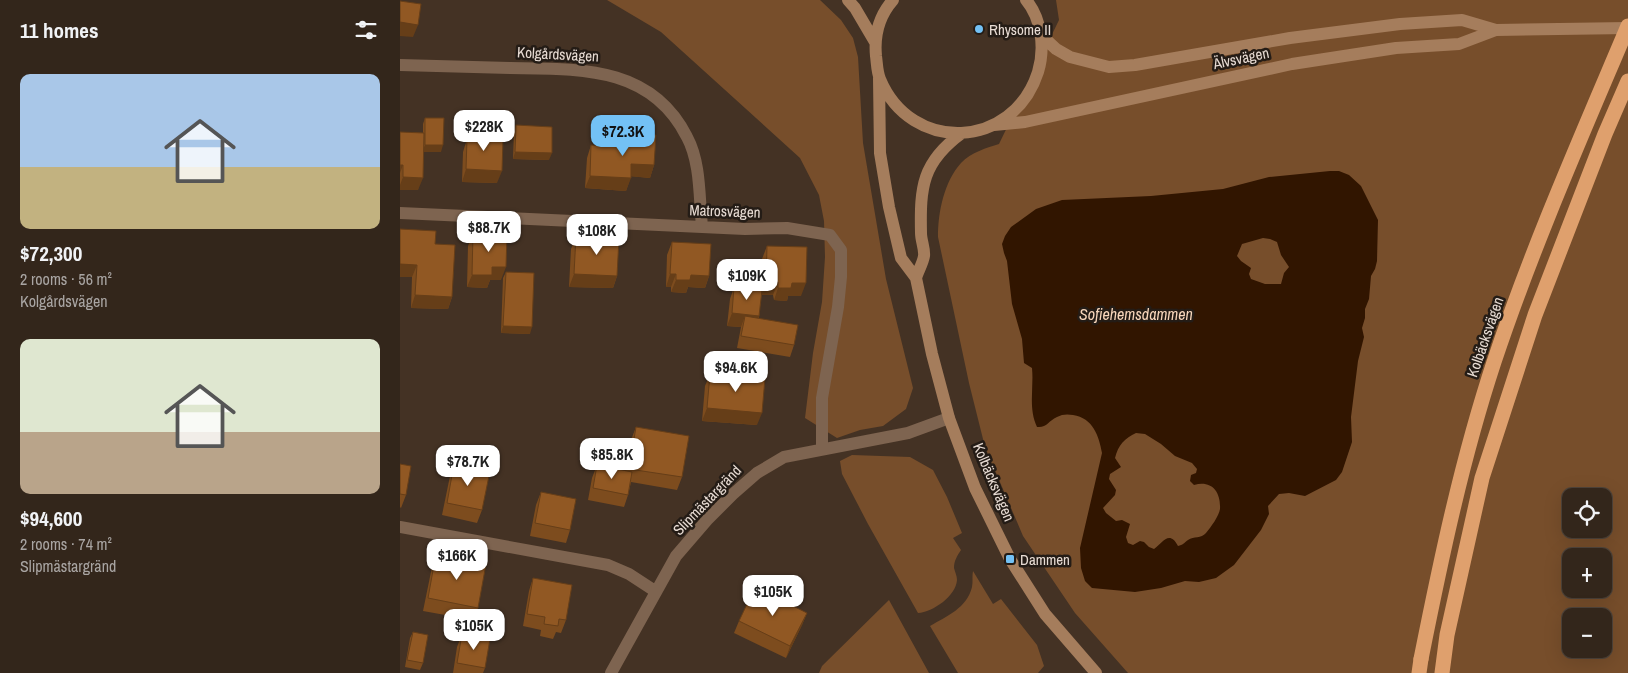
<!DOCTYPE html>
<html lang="en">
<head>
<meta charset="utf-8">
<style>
  :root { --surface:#33261b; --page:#3e3228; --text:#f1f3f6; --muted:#a9a5a3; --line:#4e433a; --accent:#73c1f5 }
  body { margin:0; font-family:"Archivo Narrow",sans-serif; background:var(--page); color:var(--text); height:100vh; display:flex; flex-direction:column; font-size:19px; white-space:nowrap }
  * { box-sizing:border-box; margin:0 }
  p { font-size:16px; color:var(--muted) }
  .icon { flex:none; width:28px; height:28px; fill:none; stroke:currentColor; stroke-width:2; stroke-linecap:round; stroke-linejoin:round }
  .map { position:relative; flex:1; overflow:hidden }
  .sheet { display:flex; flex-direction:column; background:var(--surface); width:400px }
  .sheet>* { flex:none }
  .buttons { position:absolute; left:1162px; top:488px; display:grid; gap:10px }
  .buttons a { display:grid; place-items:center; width:50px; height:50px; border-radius:10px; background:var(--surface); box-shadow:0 5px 20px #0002,0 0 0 1px var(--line); font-size:25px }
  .price { position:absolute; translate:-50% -42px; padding:0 11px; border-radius:10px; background:#fff; color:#222; font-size:16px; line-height:32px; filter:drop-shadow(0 1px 2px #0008) }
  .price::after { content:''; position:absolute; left:50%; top:30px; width:15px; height:11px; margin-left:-8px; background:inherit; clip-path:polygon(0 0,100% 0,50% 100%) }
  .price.selected { background:var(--accent); color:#111 }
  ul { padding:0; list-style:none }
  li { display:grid; align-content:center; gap:10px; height:265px; padding:0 20px }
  li span { display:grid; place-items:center; height:155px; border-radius:10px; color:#555 }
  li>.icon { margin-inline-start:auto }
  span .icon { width:90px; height:90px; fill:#fffc; stroke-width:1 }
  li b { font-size:21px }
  h2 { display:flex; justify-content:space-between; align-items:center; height:60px; padding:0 20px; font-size:21px }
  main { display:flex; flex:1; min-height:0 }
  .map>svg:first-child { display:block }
  .green { fill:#774e2b; fill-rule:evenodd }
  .water { fill:#311500; fill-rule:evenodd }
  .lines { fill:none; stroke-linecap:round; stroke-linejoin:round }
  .street { stroke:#7e6450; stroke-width:12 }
  .secondary { stroke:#a57d5c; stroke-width:12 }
  .highway { stroke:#dfa06d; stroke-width:15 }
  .highway-bridge { stroke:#dfa06d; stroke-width:15 }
  .wall { fill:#7d4c1e }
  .shaded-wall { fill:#663e18 }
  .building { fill:#915823; stroke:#663e18 }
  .poi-dot { fill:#73c1f5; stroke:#241c16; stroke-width:2 }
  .labels { text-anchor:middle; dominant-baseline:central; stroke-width:5; stroke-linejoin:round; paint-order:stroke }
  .poi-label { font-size:15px; fill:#e8dcd4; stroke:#241c16; text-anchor:start }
  .street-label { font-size:15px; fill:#e8dcd4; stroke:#241c16 }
  .water-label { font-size:16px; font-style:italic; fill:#f8d6bb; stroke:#241c16 }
</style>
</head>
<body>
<main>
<section class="sheet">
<h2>11 homes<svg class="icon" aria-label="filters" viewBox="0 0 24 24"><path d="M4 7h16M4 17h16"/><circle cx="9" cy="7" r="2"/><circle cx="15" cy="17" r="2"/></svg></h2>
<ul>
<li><span style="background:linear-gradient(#a9c7e8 60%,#c2b280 0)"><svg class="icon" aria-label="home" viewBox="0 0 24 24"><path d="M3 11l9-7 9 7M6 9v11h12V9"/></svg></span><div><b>$72,300</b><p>2 rooms · 56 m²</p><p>Kolgårdsvägen</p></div></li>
<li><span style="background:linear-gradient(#dfe7d0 60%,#b9a48a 0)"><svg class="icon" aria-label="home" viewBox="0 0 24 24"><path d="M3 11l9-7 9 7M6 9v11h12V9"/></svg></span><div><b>$94,600</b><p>2 rooms · 74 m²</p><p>Slipmästargränd</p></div></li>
</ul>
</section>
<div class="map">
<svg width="1228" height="673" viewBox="0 0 1228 673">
  <rect width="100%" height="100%" fill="#443224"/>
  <!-- green -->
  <path class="green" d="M 207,0 L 420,0 L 441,20 L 453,38 L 458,57 L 463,143 L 486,279 L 513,388 L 506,409 L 483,426 L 460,430 L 437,438 L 405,418 L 413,353 L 422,302 L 425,257 L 424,221 L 419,195 L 400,158 L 261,32 Z
    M 656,0 L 1228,0 L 1228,673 L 728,673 L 675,613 L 623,536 L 585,447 L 569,383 L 538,237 C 538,212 544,182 561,163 C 571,152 587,148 599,144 L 659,20 ZM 1171,496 L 1204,496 L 1204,529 L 1171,529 ZM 1171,556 L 1204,556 L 1204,589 L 1171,589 ZM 1171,616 L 1204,616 L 1204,649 L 1171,649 Z
    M 452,455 L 510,457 L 533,470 L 547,497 L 562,533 L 553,538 L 561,550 C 557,556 554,561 554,568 C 555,572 557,576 557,580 C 556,596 533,612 518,613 L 468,524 L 442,474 L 440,461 Z
    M 573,571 L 593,604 L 601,599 L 637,645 L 644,666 L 638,673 L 558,673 L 530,626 C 547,616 567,608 572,587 C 573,582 572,577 573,571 Z
    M 489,600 L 529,673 L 419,673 L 422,666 Z"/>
  <!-- water -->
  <path class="water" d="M 930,171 L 939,171 L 949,175 L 961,186 L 978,220 L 977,261 L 975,269 L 971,276 L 969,299 L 965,309 L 965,318 L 962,328 L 964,337 L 958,361 L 951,417 L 952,442 L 942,472 L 936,480 L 905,496 L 889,493 L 879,494 L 868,506 L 869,514 L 861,530 L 834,565 L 816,578 L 799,582 L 785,581 L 761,588 L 735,592 L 692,588 L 685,581 L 681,568 L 680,548 L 702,453 C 699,436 693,418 673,415 C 668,414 662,414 657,417 C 648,421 647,428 637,427 C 628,408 634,388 632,368 L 624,363 L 622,339 L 612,304 L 607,261 L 604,253 L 602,244 L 605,236 L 611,227 L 636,209 L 662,200 L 751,196 L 823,189 L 869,177 ZM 863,238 L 870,239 L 877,242 L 881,255 L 889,267 L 884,273 L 881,284 L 865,284 L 851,279 L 849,274 L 851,268 L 841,261 L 837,256 L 842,244 ZM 736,433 L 745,434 L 761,444 L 775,456 L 792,463 L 797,469 L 796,473 L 791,475 L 790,481 L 794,485 C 811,480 821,491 820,509 C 819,516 811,527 806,533 C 801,539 794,536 788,540 C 784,543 783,545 778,546 C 769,529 762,544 754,549 L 749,547 L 744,542 L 740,541 L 733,545 L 728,543 L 726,537 L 730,524 L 722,520 L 716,521 L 706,513 L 703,508 L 715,495 L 716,490 L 709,479 L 710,474 L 721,467 L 715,458 C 718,445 725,438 736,433 Z"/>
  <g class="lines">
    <!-- street -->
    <path class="street" d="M 0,65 C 37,66 74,67 110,68 C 178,69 251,65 287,137 C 301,163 299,198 302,226
      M 0,213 L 345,229 L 387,228 L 430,235 L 441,250 L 441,277 L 438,307 L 422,398 L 422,449
      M 0,527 L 208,565 L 229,574 L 255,591
      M 211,673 L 276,556 L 307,520 L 333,494 L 357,473 L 384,457 L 508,433 L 549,418"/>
    <!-- secondary -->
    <path class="secondary" d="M 448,0 L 455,8 L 475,42
      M 493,0 C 479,16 474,35 476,56 C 477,63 477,72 480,79 C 511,154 613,150 638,72 C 645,49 642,19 626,0
      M 641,35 L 656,49 L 670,57 L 709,67 L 735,65 L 890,38 L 1000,24 L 1062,20 L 1096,30 L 1228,28
      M 479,78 L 480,153 L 489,207 L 501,258 L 516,278 L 532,354 L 549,418 L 575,488 L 610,559 L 645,614 L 696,673
      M 594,125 L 625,122 L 892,64 L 996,48 L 1059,44 L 1096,30
      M 516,278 C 518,271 523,263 524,256 C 525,249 521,241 521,233 C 520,187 522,162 562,133"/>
    <!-- highway -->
    <path class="highway" d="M 1019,673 L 1021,659
      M 1042,673 L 1047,635 L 1082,478 L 1135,315 L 1205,134 L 1228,81"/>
    <!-- highway-bridge -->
    <path class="highway-bridge" d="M 1021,659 C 1041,559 1062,459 1094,362 C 1132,248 1181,137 1228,26"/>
  </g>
  <!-- wall -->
  <path class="wall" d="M 25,118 L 41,152 L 23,152 L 18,190 L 0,190 L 0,132 L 23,133 L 23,124 Z
    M 116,125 L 149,160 L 113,159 L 114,132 Z
    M 72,129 L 85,139 L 97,183 L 62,182 L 63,152 L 67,139 L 69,139 Z
    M 229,134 L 254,165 L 250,178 L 231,176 L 226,191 L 185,188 L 187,158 L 191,145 L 224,147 Z
    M 73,233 L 101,280 L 90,280 L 87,288 L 67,287 L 68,246 Z
    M 176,236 L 217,276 L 213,288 L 169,287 L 171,249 Z
    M 272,242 L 309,276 L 305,288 L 288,287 L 286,293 L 271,292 L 271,287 L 266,287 L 267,255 Z
    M 35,244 L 52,297 L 48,309 L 11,308 L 12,277 L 0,277 Z
    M 367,246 L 401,296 L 388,296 L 387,301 L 374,300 L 373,295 L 361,295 L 359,318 L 394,345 L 390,357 L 337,348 L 341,327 L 327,326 L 330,299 L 334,287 L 361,290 L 362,259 Z
    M 106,272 L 130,334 L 101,333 L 103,278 Z
    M 310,374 L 357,425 L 302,421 L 305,386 Z
    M 236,427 L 282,477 L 277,490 L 231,482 L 228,495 L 224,507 L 188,500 L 192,478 L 197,465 L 226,471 L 231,440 Z
    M 0,464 L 6,495 L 1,508 L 0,507 Z
    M 54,464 L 82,510 L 77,523 L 42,515 L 50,476 Z
    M 141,492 L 170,530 L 166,543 L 130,536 L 136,505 Z
    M 36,554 L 78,608 L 73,620 L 23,611 L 32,567 Z
    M 133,578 L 166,620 L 161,633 L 156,632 L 153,639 L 140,636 L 141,630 L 123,626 L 129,591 Z
    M 407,613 L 402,625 L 386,658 L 334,633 L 339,621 Z
    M 13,632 L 23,663 L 20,670 L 5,667 L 10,638 Z
    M 62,634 L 85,668 L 83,673 L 53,673 L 57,647 Z"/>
  <!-- shaded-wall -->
  <path class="shaded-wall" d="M 0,22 L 18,25 L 13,37 L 0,36 Z
    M 25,145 L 43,145 L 41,152 L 22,152 Z
    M 115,152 L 152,153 L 149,160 L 113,159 Z
    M 231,164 L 254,165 L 250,178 L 227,176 Z
    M 0,165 L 3,165 L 0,173 Z
    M 66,169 L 102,171 L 97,183 L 62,182 Z
    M 190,176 L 231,178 L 226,191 L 185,188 Z
    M 3,177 L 23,178 L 18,190 L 0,190 L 0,185 Z
    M 0,264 L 17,265 L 12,277 L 0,277 Z
    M 92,267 L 106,267 L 101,280 L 90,280 L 87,288 L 67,287 L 72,275 Z
    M 174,274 L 217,276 L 213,288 L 169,287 Z
    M 270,274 L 276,274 L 271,287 L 266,287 Z
    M 291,275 L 309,276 L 305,288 L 288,287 L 286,293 L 271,292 L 276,280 Z
    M 366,282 L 378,282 L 373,295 L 361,295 Z
    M 392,283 L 406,283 L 401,296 L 388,296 L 387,301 L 374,300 L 378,288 Z
    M 15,295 L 52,297 L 48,309 L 11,308 Z
    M 332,313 L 359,316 L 355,329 L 345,316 L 341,327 L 327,326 Z
    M 103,326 L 132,327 L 130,334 L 101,333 Z
    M 307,408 L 362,413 L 357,425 L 302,421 Z
    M 407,613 L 402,625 L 386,658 L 390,646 Z"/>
  <!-- building -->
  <path class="building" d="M 0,1 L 21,4 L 18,25 L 0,22 Z
    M 25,118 L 44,118 L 43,145 L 25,145 Z
    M 116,125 L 152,127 L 152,153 L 115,152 Z
    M 72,129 L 86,130 L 85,139 L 103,139 L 102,171 L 66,169 L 67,139 L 72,139 Z
    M 0,132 L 24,133 L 23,178 L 3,177 L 3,165 L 0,165 Z
    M 229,134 L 256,135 L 254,165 L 231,164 L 231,178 L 190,176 L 191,145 L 228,147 Z
    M 0,229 L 36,231 L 35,244 L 55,245 L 52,297 L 15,295 L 17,265 L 0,264 Z
    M 73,233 L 107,234 L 106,267 L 92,267 L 92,275 L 72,275 Z
    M 176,236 L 219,238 L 217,276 L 174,274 Z
    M 272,242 L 311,244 L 309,276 L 291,275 L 290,280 L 276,280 L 276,274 L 270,274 Z
    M 367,246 L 407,247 L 406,283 L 392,283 L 391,288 L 378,288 L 378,282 L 366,282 Z
    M 106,272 L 134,273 L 132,327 L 103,326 Z
    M 334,287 L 362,290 L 359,316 L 332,313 Z
    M 345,316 L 398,325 L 394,345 L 341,336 Z
    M 310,374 L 365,378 L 362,413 L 307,408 Z
    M 236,427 L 289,436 L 282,477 L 229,469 Z
    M 0,464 L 11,466 L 6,495 L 0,494 Z
    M 54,464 L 90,471 L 82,510 L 47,503 Z
    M 197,465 L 232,472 L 228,495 L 193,488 Z
    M 141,492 L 176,499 L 170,530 L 135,523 Z
    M 36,554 L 86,564 L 78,608 L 28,598 Z
    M 133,578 L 172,585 L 166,620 L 159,619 L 158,626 L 144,624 L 145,617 L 127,614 Z
    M 355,587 L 407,613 L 390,646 L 339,621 Z
    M 13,632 L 28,635 L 23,663 L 7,660 Z
    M 62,634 L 90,639 L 85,668 L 57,663 Z"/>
  <!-- markers -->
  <g class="poi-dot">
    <circle cx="579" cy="29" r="5"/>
    <rect x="605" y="554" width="10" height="10" rx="2.5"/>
  </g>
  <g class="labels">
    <!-- poi labels -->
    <g class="poi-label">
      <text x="589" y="29">Rhysome II</text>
      <text x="620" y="559">Dammen</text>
    </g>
    <!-- street labels -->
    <g class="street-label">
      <text transform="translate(158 54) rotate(3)">Kolgårdsvägen</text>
      <text transform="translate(841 58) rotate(-12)">Älvsvägen</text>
      <text transform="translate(325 211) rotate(2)">Matrosvägen</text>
      <text transform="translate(1085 337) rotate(-71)">Kolbäcksvägen</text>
      <text transform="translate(594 482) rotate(67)">Kolbäcksvägen</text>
      <text transform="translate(307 500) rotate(-46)">Slipmästargränd</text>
    </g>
    <!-- water labels -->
    <g class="water-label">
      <text x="736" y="314">Sofiehemsdammen</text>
    </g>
  </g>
</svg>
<div class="buttons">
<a><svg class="icon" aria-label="locate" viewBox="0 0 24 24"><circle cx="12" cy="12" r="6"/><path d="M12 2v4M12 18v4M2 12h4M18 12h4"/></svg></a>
<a>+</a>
<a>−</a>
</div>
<b class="price" style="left:84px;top:152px">$228K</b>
<b class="price selected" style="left:223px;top:157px">$72.3K</b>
<b class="price" style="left:89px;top:253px">$88.7K</b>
<b class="price" style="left:197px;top:256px">$108K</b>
<b class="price" style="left:347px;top:301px">$109K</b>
<b class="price" style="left:336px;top:393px">$94.6K</b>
<b class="price" style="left:212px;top:480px">$85.8K</b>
<b class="price" style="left:68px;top:487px">$78.7K</b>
<b class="price" style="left:57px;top:581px">$166K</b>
<b class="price" style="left:373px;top:617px">$105K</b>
<b class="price" style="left:74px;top:651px">$105K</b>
</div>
</main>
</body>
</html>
